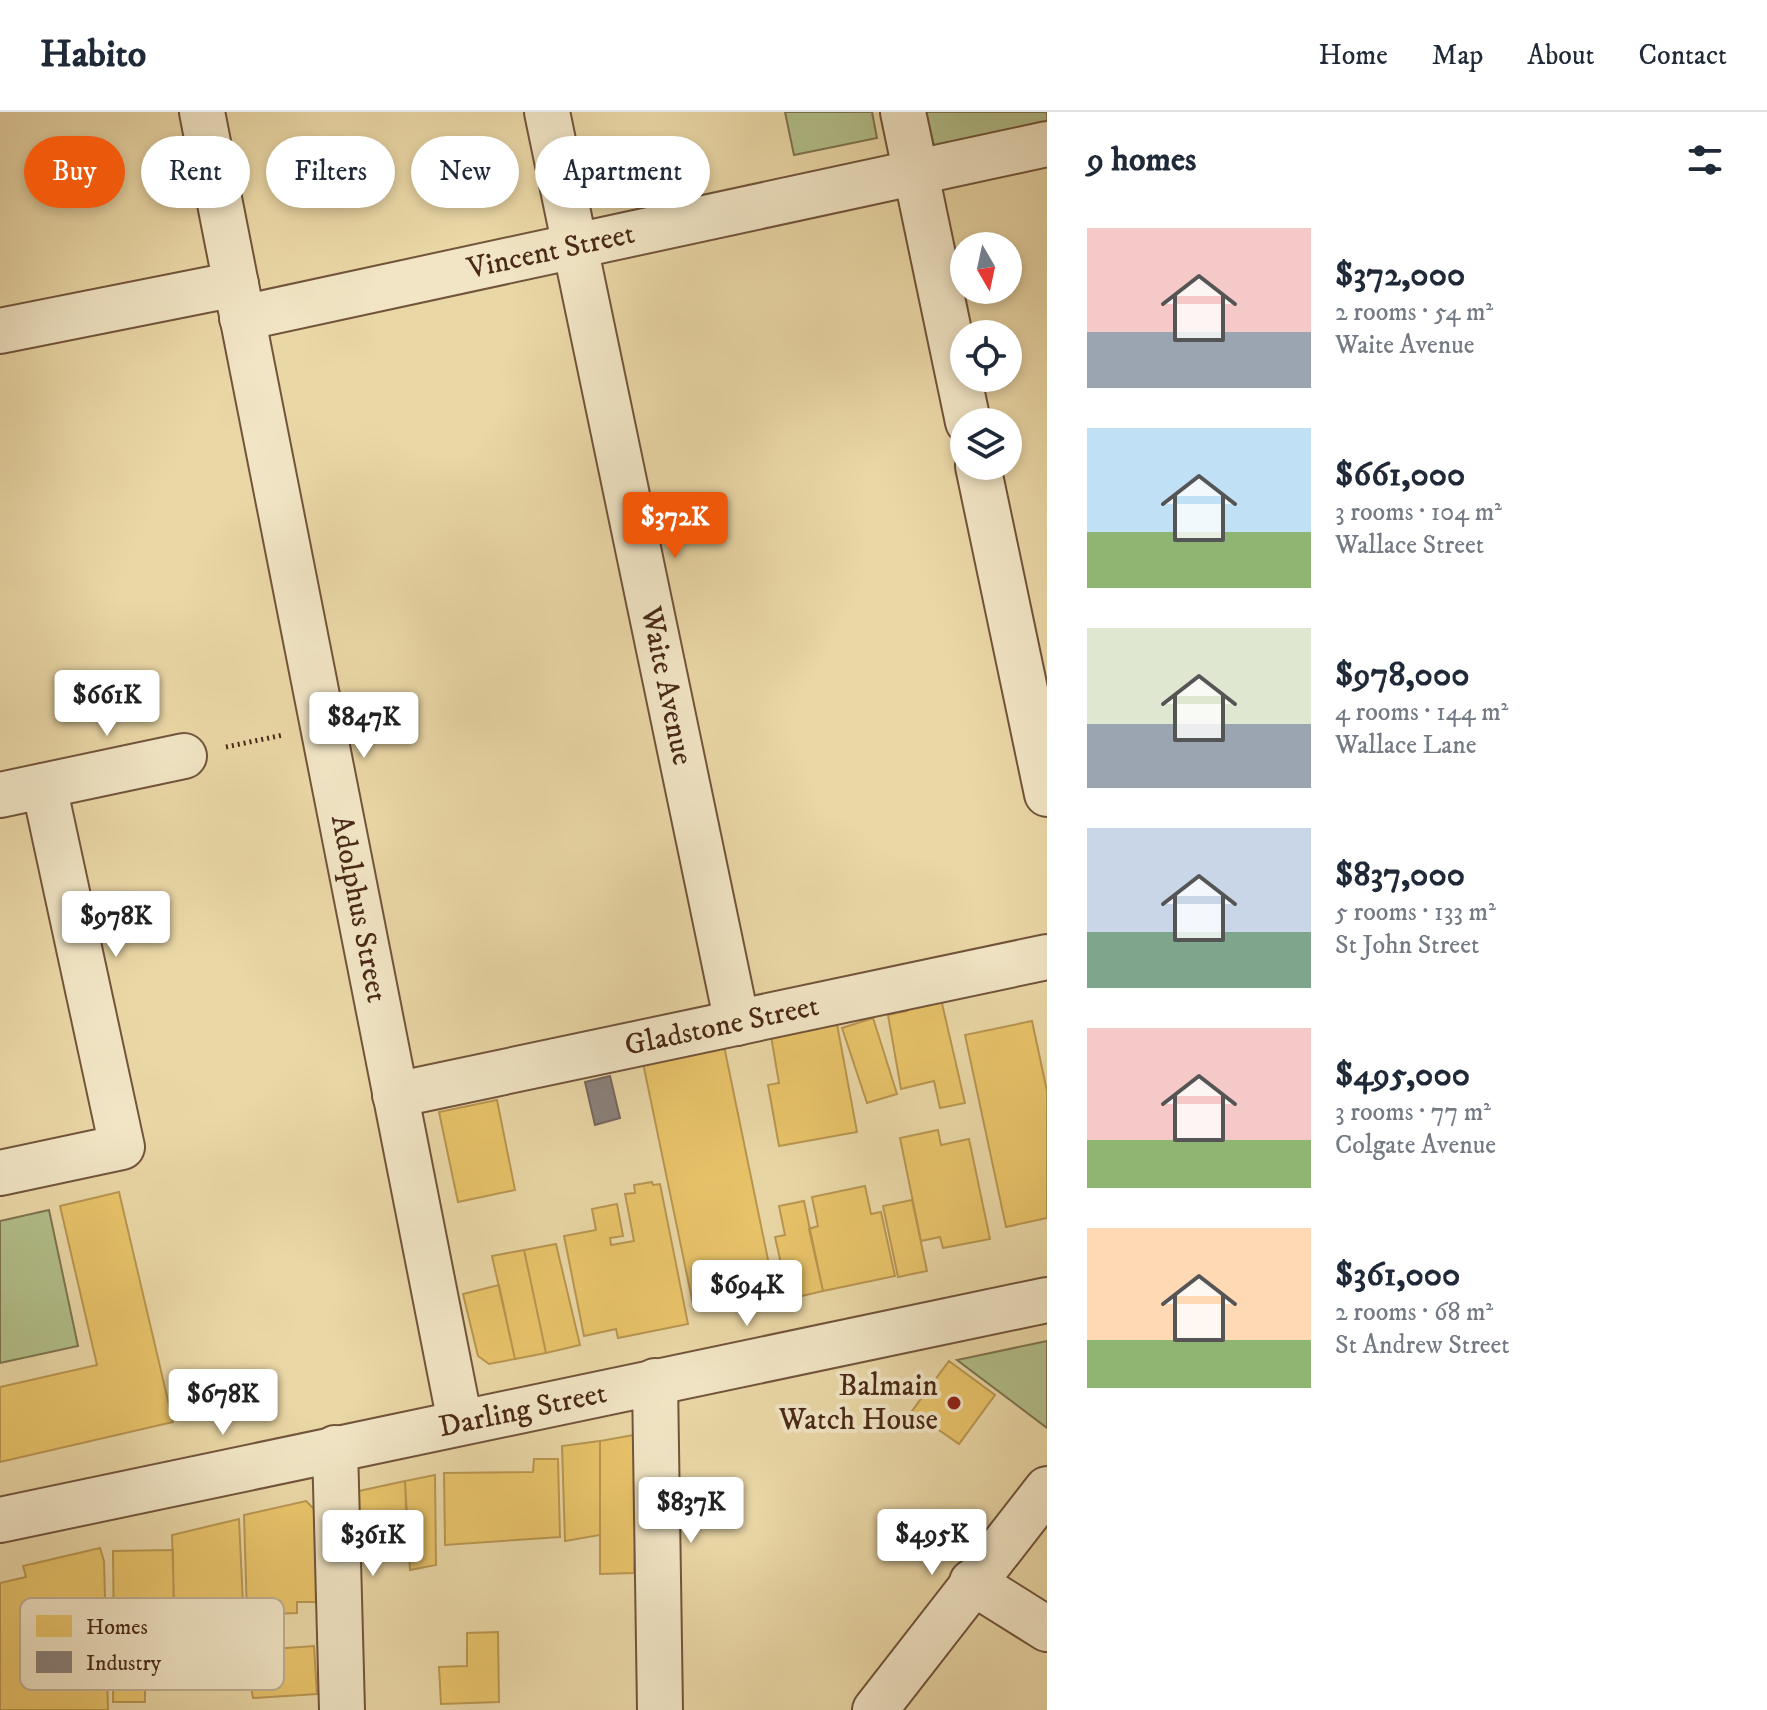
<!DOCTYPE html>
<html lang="en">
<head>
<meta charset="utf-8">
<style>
  :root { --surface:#fff; --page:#f2f2f3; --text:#1f2937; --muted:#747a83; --line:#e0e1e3; --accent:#ea580c }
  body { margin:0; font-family:"IM FELL DW Pica",serif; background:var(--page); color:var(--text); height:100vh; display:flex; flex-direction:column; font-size:30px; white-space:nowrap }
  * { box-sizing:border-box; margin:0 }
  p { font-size:26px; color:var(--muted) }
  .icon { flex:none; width:44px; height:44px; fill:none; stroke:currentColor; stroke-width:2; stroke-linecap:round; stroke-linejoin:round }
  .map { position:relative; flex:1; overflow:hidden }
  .drawer { display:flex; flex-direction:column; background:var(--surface); width:720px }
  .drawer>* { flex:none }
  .hud { position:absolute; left:24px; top:24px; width:760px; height:72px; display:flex; gap:16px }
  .needle { width:52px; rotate:171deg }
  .controls { position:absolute; left:950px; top:120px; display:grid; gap:16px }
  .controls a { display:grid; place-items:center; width:72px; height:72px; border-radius:50%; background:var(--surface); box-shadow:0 4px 12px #0003; font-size:40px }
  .price { position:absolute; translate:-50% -68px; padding:0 18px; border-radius:8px; background:#fff; color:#222; font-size:26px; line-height:52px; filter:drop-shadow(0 2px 4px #0008) }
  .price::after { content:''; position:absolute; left:50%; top:48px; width:24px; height:18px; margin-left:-12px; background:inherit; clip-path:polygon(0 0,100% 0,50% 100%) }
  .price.active { background:var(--accent); color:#fff }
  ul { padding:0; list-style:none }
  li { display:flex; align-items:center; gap:24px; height:200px; padding:0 40px }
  li span { display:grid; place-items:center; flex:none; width:224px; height:160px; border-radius:0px; color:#555 }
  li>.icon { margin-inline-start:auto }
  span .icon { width:96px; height:96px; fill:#fffc; stroke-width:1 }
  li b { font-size:34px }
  h2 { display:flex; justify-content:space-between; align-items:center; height:96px; padding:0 40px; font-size:34px }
  .pill { padding:0 28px; border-radius:36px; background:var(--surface); box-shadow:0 4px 12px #0003; font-size:28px; line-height:72px }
  .pill.active { background:var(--accent); color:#fff }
  header { display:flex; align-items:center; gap:48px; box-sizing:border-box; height:112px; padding:0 40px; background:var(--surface); border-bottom:2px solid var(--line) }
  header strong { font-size:38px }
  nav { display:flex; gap:44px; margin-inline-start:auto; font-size:28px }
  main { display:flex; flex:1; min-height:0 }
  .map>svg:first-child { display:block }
  .green { fill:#b2bf8a; stroke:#7e7450; stroke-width:2 }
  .homes { fill:#e9c46a; stroke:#b99651; stroke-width:2 }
  .industry { fill:#8a817c; stroke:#77675e; stroke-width:2 }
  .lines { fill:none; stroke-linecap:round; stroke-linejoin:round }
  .minor-casing { stroke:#72543b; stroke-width:48 }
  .tertiary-casing { stroke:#72543b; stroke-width:48 }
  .path { stroke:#4a2917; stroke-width:5; stroke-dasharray:2 4; stroke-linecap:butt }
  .minor { stroke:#f1e5c5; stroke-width:44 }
  .tertiary { stroke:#f1e5c5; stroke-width:44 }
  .poi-dot { fill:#8f2418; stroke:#f1e5c5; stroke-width:3 }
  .labels { text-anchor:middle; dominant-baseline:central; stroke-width:8; stroke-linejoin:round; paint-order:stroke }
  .street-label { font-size:30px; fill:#4a2917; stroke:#f1e5c5 }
  .poi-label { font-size:30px; fill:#4a2917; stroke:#f1e5c5; text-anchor:end }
  .key { fill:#f1e5c5; stroke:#bfad91; stroke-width:2 }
  .key-label { font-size:22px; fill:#4a2917 }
</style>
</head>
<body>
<header>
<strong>Habito</strong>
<nav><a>Home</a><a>Map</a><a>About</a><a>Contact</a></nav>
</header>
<main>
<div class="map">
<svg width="1047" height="1598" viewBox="0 0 1047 1598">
  <rect width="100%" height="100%" fill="#ead7a6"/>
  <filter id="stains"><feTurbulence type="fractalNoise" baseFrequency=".0025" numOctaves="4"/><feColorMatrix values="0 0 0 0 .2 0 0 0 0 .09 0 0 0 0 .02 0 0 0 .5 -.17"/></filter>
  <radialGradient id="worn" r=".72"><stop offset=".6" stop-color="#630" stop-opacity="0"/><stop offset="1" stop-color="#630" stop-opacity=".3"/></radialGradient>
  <!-- green -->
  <path class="green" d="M 785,0 L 872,0 L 877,26 L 794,43 Z
    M 926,0 L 1047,0 L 1047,11 L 935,38 Z
    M 49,1098 L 78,1234 L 0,1251 L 0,1109 Z
    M 1047,1229 L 1047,1316 L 957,1248 Z"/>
  <!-- homes -->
  <path class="homes" d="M 941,887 L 965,991 L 940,996 L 934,969 L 901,977 L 888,903 L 907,899 L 906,895 Z
    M 873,906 L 897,982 L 867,991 L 842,916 Z
    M 1032,909 L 1047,979 L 1047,1106 L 1006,1115 L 965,923 Z
    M 837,912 L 857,1020 L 779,1034 L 768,973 L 779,971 L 771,924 Z
    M 724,934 L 773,1172 L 748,1177 L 749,1185 L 694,1197 L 643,951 Z
    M 497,988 L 515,1078 L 458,1090 L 439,1000 Z
    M 938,1018 L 941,1033 L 969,1027 L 990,1127 L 943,1136 L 940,1125 L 921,1129 L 900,1026 Z
    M 652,1070 L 653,1073 L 660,1072 L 688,1212 L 618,1226 L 616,1217 L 584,1224 L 564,1124 L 596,1118 L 592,1097 L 617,1092 L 623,1124 L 610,1126 L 611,1133 L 634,1129 L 625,1082 L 635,1081 L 634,1073 Z
    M 865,1074 L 871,1102 L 881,1100 L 895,1164 L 823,1179 L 809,1117 L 818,1114 L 812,1085 Z
    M 119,1080 L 173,1310 L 0,1350 L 0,1275 L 97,1253 L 60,1094 Z
    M 912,1088 L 927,1159 L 898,1165 L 883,1094 Z
    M 804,1089 L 823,1179 L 789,1187 L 775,1125 L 785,1123 L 779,1094 Z
    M 556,1132 L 580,1233 L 546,1241 L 524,1138 Z
    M 524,1138 L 546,1241 L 515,1247 L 492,1144 Z
    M 499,1173 L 515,1247 L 489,1252 L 478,1244 L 463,1182 Z
    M 949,1249 L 995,1283 L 959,1332 L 912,1299 Z
    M 639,1322 L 634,1461 L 600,1462 L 600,1329 Z
    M 600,1329 L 600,1423 L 565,1429 L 562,1334 Z
    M 534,1347 L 558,1347 L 560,1425 L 445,1433 L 444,1361 L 533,1360 Z
    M 435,1363 L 436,1453 L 410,1458 L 405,1369 Z
    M 405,1369 L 407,1423 L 353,1433 L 353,1387 L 359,1379 Z
    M 306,1389 L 315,1398 L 316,1490 L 297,1490 L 297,1501 L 247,1503 L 244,1403 Z
    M 239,1407 L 243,1492 L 207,1494 L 207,1519 L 175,1521 L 172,1423 Z
    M 100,1436 L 104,1449 L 108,1598 L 0,1598 L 0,1471 L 26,1465 L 23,1454 Z
    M 173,1438 L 174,1529 L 141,1535 L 140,1530 L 114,1531 L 113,1439 Z
    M 498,1520 L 499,1590 L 441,1592 L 439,1555 L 467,1554 L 467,1521 Z
    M 314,1534 L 317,1582 L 253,1586 L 245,1539 Z
    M 113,1568 L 145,1568 L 145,1590 L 113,1590 Z"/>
  <!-- industry -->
  <path class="industry" d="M 610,964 L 620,1006 L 595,1013 L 585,970 Z"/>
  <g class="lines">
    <!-- minor casing -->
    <g class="minor-casing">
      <g id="minor">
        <path id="s1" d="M 202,0 L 460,1310"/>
        <path id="s2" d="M 547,0 L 737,911"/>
        <path d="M 903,0 L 968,310"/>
        <path id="s3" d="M 242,206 L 1047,32"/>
        <path d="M 0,219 L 236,172"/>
        <path d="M 978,354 L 1047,682"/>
        <path d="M 0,683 L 184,644"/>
        <path id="s4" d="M 395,983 L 1047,845"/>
        <path d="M 0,1061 L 122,1035 L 44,674"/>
        <path d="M 655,1269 L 660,1598"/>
        <path d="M 335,1336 L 342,1598"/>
        <path d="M 972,1470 L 1047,1517"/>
        <path d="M 875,1598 L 1047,1377"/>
      </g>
    </g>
    <!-- tertiary casing -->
    <g class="tertiary-casing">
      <g id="tertiary">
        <path id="s5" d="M 0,1408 L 1047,1188"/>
      </g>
    </g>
    <!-- path -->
    <path class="path" d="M 226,635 L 283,623"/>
    <!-- minor -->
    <use href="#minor" class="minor"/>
    <!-- tertiary -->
    <use href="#tertiary" class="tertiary"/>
  </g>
  <!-- markers -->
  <circle class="poi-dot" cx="954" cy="1291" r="8"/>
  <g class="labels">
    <!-- street labels -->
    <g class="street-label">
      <text stroke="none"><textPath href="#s3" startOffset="316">Vincent Street</textPath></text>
      <text stroke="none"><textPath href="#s2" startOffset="586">Waite Avenue</textPath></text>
      <text stroke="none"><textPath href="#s1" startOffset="812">Adolphus Street</textPath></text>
      <text stroke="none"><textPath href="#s4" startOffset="334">Gladstone Street</textPath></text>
      <text stroke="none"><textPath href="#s5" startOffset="534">Darling Street</textPath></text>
    </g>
    <!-- poi labels -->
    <g class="poi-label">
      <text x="938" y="1274">Balmain<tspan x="938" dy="34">Watch House</tspan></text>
    </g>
  </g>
  <!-- legend -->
  <rect x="20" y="1486" width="264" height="92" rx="12" class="key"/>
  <rect x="36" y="1503" width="36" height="22" fill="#e9c46a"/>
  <rect x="36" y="1539" width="36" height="22" fill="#8a817c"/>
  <g class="key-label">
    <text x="86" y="1522">Homes</text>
    <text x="86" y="1558">Industry</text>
  </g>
  <rect width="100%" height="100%" filter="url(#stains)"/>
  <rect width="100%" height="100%" fill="url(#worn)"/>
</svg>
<div class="controls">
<a><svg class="needle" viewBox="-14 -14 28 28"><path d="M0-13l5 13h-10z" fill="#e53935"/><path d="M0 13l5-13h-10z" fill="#747a83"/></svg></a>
<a><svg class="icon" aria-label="locate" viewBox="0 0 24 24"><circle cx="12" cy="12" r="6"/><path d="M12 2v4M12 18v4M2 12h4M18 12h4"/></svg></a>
<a><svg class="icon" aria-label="layers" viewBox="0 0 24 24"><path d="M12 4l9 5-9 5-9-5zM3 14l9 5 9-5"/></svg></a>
</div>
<b class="price active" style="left:675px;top:448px">$372K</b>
<b class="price" style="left:107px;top:626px">$661K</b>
<b class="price" style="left:364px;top:648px">$847K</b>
<b class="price" style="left:116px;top:847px">$978K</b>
<b class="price" style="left:747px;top:1216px">$694K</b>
<b class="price" style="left:223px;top:1325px">$678K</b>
<b class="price" style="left:691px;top:1433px">$837K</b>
<b class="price" style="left:932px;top:1465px">$495K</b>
<b class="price" style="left:373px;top:1466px">$361K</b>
<div class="hud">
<a class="pill active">Buy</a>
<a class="pill">Rent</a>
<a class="pill">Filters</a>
<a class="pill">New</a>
<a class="pill">Apartment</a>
</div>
</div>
<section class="drawer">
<h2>9 homes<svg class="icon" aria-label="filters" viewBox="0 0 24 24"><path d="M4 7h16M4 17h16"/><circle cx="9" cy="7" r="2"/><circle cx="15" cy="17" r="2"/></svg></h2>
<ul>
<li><span style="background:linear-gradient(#f6c9c9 65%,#9aa5b1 0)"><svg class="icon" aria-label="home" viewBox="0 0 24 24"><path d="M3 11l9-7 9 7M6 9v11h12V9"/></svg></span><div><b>$372,000</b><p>2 rooms · 54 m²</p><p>Waite Avenue</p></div></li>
<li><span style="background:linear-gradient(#bfe0f5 65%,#8fb573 0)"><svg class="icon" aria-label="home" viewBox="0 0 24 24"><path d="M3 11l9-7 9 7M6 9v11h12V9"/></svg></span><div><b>$661,000</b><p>3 rooms · 104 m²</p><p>Wallace Street</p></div></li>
<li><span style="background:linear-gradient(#dfe7d0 60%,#9aa5b1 0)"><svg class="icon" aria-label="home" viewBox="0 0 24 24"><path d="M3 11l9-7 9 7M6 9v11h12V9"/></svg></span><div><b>$978,000</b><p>4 rooms · 144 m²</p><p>Wallace Lane</p></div></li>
<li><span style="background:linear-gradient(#c9d6e8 65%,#7fa58c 0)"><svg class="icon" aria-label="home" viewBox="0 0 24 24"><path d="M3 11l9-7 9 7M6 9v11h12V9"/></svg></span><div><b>$837,000</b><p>5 rooms · 133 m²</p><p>St John Street</p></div></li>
<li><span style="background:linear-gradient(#f6c9c9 70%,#8fb573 0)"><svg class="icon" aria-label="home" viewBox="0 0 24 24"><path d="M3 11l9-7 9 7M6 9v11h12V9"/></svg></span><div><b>$495,000</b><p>3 rooms · 77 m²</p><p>Colgate Avenue</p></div></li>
<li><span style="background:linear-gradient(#ffd9b3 70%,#8fb573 0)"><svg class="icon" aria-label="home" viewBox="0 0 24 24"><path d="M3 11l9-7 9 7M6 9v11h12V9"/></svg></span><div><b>$361,000</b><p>2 rooms · 68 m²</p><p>St Andrew Street</p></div></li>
</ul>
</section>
</main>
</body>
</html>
